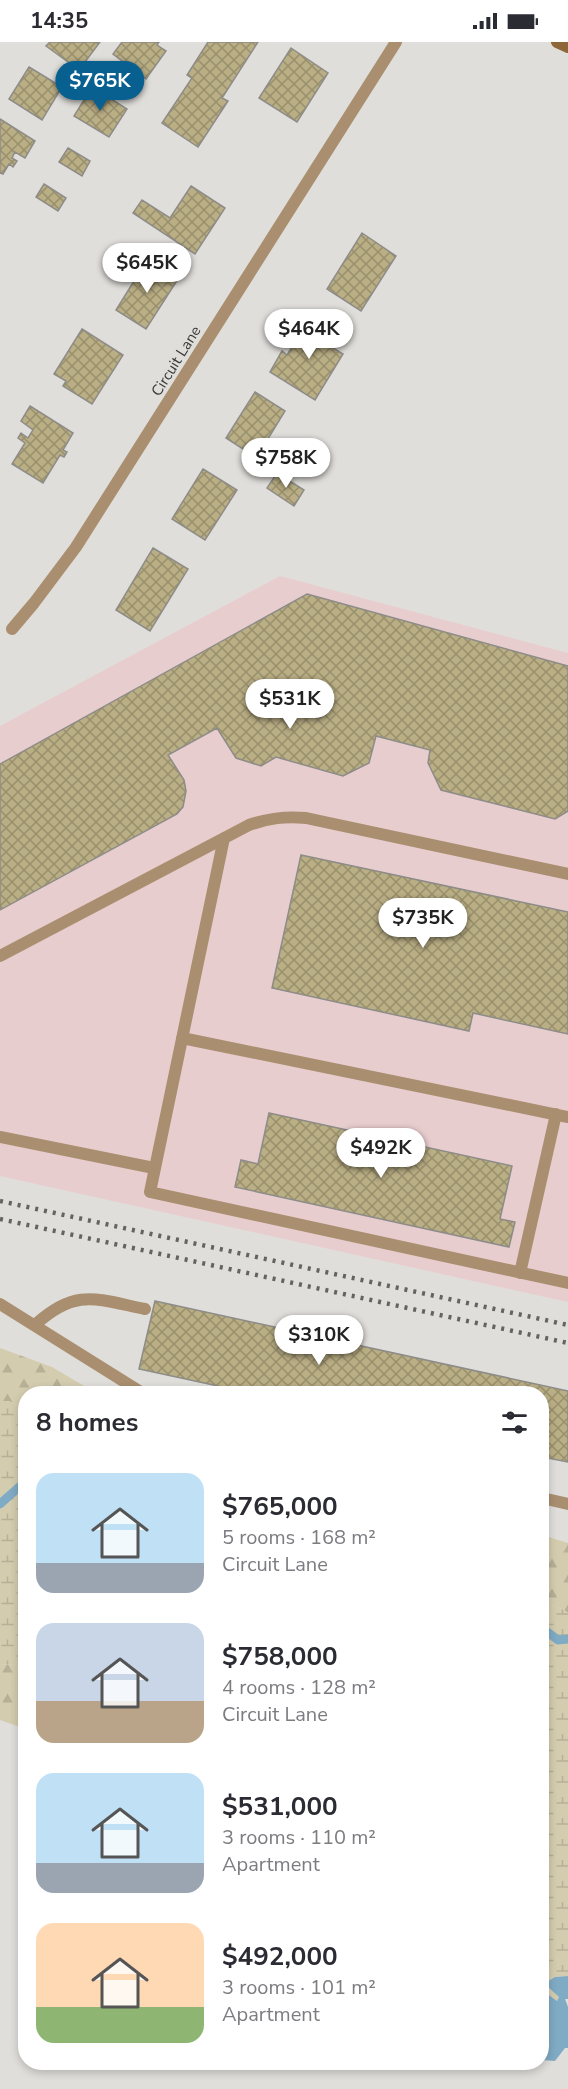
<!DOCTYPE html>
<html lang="en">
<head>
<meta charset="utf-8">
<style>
  :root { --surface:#fff; --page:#f7f7f7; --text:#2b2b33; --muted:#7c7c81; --accent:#086091 }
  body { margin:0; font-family:"Nunito Sans",sans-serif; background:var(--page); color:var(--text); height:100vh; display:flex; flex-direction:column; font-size:22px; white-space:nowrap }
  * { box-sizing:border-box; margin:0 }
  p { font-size:20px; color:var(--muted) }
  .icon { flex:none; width:33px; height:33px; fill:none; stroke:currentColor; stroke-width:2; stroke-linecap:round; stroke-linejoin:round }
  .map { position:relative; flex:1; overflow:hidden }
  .panel { position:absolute; left:18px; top:1344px; width:531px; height:684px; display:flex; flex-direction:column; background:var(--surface); border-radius:24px; box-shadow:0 3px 9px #0003 }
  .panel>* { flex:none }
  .price { position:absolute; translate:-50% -51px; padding:0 14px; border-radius:21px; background:#fff; color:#222; font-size:20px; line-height:39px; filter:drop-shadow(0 2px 3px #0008) }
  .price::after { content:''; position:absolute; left:50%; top:36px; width:18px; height:14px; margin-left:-9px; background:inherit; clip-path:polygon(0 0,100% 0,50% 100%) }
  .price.on { background:var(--accent); color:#fff }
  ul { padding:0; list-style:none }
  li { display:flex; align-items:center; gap:18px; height:150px; padding:0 18px }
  li span { display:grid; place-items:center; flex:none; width:168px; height:120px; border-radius:18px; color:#555 }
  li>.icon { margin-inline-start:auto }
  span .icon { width:72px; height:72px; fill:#fffc; stroke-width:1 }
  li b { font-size:26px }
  h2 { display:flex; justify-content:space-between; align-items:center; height:72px; padding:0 18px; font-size:26px }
  .status { display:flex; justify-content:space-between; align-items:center; height:42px; padding:0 30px; background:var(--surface); direction:ltr }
  .status svg { height:16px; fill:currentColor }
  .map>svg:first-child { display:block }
  .commercial { fill:#e8cdce }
  .forest { fill:url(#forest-firs) }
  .wetland { fill:url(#wetland-marsh) }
  .water { fill:#80abc4 }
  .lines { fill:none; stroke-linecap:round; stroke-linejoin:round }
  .stream { stroke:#80abc4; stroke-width:9 }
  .building { fill:url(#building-cross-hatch); stroke:#8d8c88; stroke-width:1.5 }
  .service { stroke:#a98f70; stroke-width:12 }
  .minor { stroke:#a98f70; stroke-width:12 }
  .secondary { stroke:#8d6737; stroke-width:12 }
  .rail { stroke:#646361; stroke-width:4.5; stroke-dasharray:3 6; stroke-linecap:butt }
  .labels { text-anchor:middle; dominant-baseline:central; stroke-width:5; stroke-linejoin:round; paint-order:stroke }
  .street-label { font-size:15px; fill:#393937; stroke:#e0deda }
</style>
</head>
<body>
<div class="status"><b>14:35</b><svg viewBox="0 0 49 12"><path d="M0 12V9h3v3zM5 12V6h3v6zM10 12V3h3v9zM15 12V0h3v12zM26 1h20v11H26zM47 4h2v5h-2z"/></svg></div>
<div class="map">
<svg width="568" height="2047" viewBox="0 0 568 2047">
  <defs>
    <pattern id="forest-firs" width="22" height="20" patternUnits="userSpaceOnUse" patternTransform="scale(1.5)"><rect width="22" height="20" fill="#d4ccaf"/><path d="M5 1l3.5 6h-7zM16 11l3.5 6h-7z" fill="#b7b097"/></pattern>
    <pattern id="wetland-marsh" width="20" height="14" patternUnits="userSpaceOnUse" patternTransform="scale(1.5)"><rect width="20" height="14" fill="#d4ccaf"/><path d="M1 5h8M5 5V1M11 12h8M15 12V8" fill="none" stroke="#b7b097"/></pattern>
    <pattern id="building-cross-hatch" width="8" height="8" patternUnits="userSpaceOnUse" patternTransform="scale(1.5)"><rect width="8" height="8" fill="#baae84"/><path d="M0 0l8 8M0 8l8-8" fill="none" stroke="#988f6d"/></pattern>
  </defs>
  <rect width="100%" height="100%" fill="#e0deda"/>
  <!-- commercial -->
  <path class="commercial" d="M 280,534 L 568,611 L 568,1260 L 0,1134 L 0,684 Z"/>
  <!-- forest -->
  <path class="forest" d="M 0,1306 L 52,1325 L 96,1351 L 26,1352 L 25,1367 L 9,1359 L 0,1359 Z
    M 542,1493 L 568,1501 L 568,1571 L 564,1568 L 542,1559 Z
    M 25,1619 L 25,1687 L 0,1678 L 0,1622 L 16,1623 Z"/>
  <!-- wetland -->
  <path class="wetland" d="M 0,1359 L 9,1359 L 25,1367 L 26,1619 L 16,1623 L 0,1622 Z
    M 542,1559 L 564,1568 L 568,1571 L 568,1934 L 554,1935 L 549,1946 L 559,1955 L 557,1959 L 542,1948 Z"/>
  <!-- water -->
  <path class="water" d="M 568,1934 L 568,1957 L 565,1957 L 568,1965 L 568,2006 L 565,2006 L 555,2019 L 542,2018 L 542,1948 L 557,1959 L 559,1955 L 549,1946 L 547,1940 L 555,1935 Z"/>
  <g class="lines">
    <!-- stream -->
    <path class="stream" d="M 0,1462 L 26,1439
      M 542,1586 L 558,1598 L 568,1597"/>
  </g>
  <!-- building -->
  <path class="building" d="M 50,0 L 100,0 L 79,28 L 46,4 Z
    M 122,0 L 159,0 L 157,3 L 166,9 L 146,37 L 113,12 Z
    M 208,0 L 258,0 L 222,56 L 228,59 L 198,105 L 162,81 L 192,36 L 187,33 Z
    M 291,6 L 328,31 L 297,80 L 259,56 Z
    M 29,25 L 62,45 L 42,78 L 9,57 Z
    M 92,45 L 127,67 L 109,95 L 74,74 Z
    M 0,77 L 35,99 L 25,116 L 15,110 L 12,116 L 17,119 L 13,125 L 9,122 L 3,132 L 0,131 Z
    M 68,106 L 90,119 L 82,134 L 59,120 Z
    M 44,142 L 66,156 L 58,169 L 36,155 Z
    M 191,144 L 225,166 L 195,212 L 133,171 L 142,158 L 170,176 Z
    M 362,191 L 396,214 L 361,269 L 327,247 Z
    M 147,218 L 178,237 L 146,287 L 116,268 Z
    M 310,275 L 336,291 L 328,303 L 343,312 L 315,358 L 270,330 L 282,309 L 287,313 Z
    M 82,287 L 123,313 L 92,362 L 63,344 L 66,339 L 54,332 Z
    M 255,350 L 285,369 L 266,400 L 275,405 L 268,416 L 259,411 L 257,416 L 226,396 Z
    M 30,364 L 73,391 L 63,408 L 67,410 L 64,415 L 60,413 L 43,441 L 12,422 L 25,401 L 18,396 L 21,391 L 28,396 L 33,388 L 21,379 Z
    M 203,427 L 237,448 L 205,498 L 172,477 Z
    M 277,431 L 304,448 L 294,464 L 267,446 Z
    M 153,506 L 188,527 L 150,589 L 116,568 Z
    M 307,552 L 568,624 L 568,769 L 555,777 L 441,748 L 428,721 L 430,708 L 376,694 L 369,721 L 343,734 L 276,715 L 261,724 L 236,716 L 217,686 L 168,713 L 184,738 L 186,749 L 183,765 L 177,772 L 0,868 L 0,722 Z
    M 301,813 L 568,870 L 568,992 L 473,971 L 469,989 L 272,946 Z
    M 269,1071 L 512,1124 L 500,1177 L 515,1180 L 509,1205 L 235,1145 L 241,1118 L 258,1122 Z
    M 155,1259 L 568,1349 L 568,1420 L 542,1415 L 542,1352 L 255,1352 L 139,1327 Z"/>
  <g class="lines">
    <!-- service -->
    <path class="service" d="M 224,796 L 150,1150 L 568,1241
      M 0,914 L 249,783 C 269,776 285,774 306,776 L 568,832
      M 182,996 L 568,1075
      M 0,1095 L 154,1126
      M 520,1231 L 556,1072
      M 0,1262 L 144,1352
      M 36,1282 C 76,1246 96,1257 145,1267
      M 542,1456 L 568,1462"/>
    <!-- minor -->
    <path class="minor" d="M 12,587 L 34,561 L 76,505 L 396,0"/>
    <!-- secondary -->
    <path class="secondary" d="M 557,0 L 568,5"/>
    <!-- rail -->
    <path class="rail" d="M 0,1159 L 568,1283
      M 0,1177 L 568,1301"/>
  </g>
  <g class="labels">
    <!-- street labels -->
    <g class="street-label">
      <text transform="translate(176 319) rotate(-58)">Circuit Lane</text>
    </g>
  </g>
</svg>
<b class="price on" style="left:100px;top:70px">$765K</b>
<b class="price" style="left:147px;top:252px">$645K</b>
<b class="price" style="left:309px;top:318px">$464K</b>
<b class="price" style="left:286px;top:447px">$758K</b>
<b class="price" style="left:290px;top:688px">$531K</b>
<b class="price" style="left:423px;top:907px">$735K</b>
<b class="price" style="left:381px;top:1137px">$492K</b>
<b class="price" style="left:319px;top:1324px">$310K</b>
<section class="panel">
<h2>8 homes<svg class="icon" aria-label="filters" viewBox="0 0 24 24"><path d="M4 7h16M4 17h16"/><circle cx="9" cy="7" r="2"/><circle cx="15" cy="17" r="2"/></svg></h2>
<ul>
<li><span style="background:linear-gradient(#bfe0f5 75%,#9aa5b1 0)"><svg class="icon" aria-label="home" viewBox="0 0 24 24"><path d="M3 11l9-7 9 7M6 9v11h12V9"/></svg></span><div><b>$765,000</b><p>5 rooms · 168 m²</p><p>Circuit Lane</p></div></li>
<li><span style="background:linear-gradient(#c9d6e8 65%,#b9a48a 0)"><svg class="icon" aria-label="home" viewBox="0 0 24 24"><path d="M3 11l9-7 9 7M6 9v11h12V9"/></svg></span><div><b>$758,000</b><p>4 rooms · 128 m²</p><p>Circuit Lane</p></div></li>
<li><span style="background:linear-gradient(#bfe0f5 75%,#9aa5b1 0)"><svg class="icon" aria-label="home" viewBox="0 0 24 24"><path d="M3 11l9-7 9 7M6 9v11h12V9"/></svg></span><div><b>$531,000</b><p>3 rooms · 110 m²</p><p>Apartment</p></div></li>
<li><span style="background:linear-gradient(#ffd9b3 70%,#8fb573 0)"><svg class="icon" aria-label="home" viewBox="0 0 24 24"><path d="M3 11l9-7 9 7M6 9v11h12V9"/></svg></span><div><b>$492,000</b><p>3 rooms · 101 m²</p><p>Apartment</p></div></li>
</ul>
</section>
</div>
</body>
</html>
